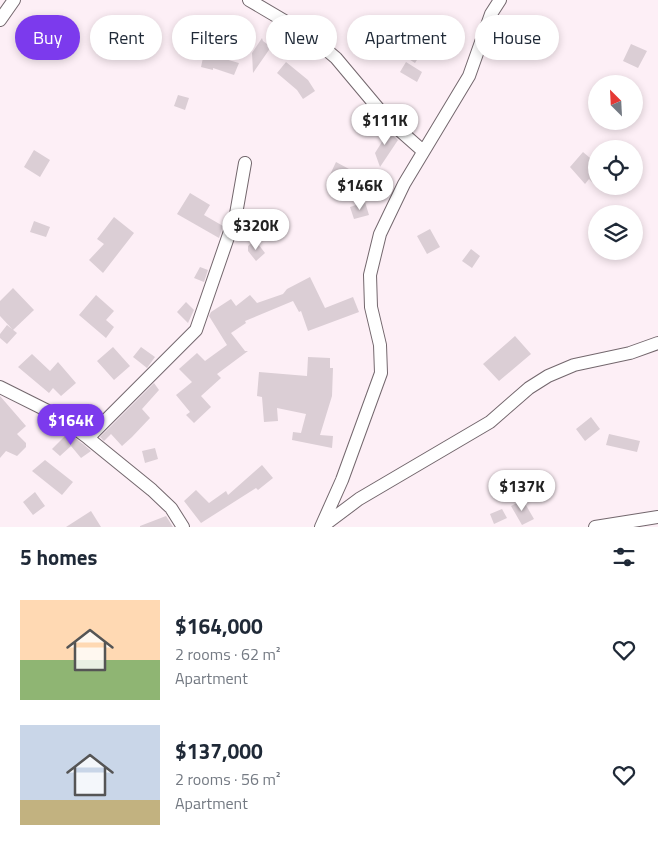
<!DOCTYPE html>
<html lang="en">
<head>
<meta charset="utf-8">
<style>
  :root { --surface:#fff; --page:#f6f6f7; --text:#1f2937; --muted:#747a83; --accent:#7c3aed }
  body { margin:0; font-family:"Titillium Web",sans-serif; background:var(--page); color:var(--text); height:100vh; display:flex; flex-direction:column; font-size:19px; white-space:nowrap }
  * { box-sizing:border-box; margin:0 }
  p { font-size:16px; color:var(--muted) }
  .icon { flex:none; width:28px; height:28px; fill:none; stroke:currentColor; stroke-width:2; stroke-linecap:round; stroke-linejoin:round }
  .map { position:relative; height:527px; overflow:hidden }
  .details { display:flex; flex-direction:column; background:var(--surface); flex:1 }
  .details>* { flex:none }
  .hud { position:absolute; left:15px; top:15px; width:629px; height:45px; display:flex; gap:10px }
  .needle { width:32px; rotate:336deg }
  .buttons { position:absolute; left:588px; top:75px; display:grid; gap:10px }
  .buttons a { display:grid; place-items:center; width:55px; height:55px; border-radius:50%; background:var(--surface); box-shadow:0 2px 8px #0003; font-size:25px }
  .price { position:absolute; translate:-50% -42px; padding:0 11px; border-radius:18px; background:#fff; color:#222; font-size:16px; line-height:32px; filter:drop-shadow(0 1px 2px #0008) }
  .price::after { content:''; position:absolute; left:50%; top:30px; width:15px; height:11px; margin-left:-8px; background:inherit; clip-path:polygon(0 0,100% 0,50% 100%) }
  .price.on { background:var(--accent); color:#fff }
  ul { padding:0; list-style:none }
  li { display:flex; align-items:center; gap:15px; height:125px; padding:0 20px }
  li span { display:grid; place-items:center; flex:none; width:140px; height:100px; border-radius:0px; color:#555 }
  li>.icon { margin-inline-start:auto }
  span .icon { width:60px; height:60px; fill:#fffc; stroke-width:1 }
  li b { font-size:21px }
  h2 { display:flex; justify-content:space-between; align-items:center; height:60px; padding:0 20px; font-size:21px }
  .tag { padding:0 18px; border-radius:22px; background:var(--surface); box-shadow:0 2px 8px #0003; font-size:18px; line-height:45px }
  .tag.on { background:var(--accent); color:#fff }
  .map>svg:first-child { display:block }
  .building { fill:#dbced5 }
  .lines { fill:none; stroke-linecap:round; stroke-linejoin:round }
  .street-casing { stroke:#73676d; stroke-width:14 }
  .street { stroke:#fff; stroke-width:12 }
</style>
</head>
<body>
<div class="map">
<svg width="658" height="527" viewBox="0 0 658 527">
  <rect width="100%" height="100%" fill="#fdeff6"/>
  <!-- building -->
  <path class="building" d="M 416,21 L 431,30 L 418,50 L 422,52 L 415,63 L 396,51 Z
    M 262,38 L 263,41 L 271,47 L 253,73 L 252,53 Z
    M 631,44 L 647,51 L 638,68 L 623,61 Z
    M 204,53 L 239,63 L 234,75 L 213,68 L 213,70 L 201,67 Z
    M 286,62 L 308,80 L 315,91 L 303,99 L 297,90 L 277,73 Z
    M 406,62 L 422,72 L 417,82 L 400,72 Z
    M 178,95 L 189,98 L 185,110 L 174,106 Z
    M 382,126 L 398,140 L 380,167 L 375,153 L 385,137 L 378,132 Z
    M 34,150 L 50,160 L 40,177 L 24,167 Z
    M 583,152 L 596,163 L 596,186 L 589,179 L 585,184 L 570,167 Z
    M 336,162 L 349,169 L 341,185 L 328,179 Z
    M 190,193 L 210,205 L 204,215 L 223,226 L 219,238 L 177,214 Z
    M 365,202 L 369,215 L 354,219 L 350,207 Z
    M 114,217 L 134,233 L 103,273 L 89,260 L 104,244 L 97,239 Z
    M 34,221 L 50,227 L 46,237 L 30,232 Z
    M 430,229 L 440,247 L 427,254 L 417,236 Z
    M 255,240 L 265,253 L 256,261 L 248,251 L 248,246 Z
    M 471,249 L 480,256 L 472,268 L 462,261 Z
    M 200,267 L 208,270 L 204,282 L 194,278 Z
    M 310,277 L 325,308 L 353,297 L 359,312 L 308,331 L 301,311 L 299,312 L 293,301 L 245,321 L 246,323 L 231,333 L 245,351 L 248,351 L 217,374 L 221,378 L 201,396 L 211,407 L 194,423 L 186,415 L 190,412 L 176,395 L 192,382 L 179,369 L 197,353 L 205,361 L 227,345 L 209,316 L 211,312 L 231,299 L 236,306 L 250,295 L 257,303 L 283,294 L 287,289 Z
    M 13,288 L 34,310 L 13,330 L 0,316 L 0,301 Z
    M 96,295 L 114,311 L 106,320 L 114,327 L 106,338 L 79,315 Z
    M 186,302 L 194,310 L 188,323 L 177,312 Z
    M 7,325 L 17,333 L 7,344 L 0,338 L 0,334 Z
    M 515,336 L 531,354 L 499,381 L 483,364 Z
    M 113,347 L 130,366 L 114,380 L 97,361 Z
    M 141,347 L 155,357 L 147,368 L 133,357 Z
    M 32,354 L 50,371 L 58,362 L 76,383 L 61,396 L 53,388 L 49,393 L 18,367 Z
    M 308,357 L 330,358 L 330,368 L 333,368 L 332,396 L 320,435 L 333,436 L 332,448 L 292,440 L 293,432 L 301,433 L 306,414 L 277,408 L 278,421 L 264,422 L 262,397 L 257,396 L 259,372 L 307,376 Z
    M 154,383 L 159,390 L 142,409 L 150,418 L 132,437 L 122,446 L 111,434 L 104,441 L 100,437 Z
    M 0,396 L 26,426 L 17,434 L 26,443 L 26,447 L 17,456 L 6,451 L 0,458 Z
    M 87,406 L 99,416 L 87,427 L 79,421 L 82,419 L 79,417 Z
    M 591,417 L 600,429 L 585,441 L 576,429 Z
    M 68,433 L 83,444 L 91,451 L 81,458 L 71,446 L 60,456 L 52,449 Z
    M 609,434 L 640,441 L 637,452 L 606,445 Z
    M 155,448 L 158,459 L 145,463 L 142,451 Z
    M 45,460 L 73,482 L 62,495 L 32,471 Z
    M 262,465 L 273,478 L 258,490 L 256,488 L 201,523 L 184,501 L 196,490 L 209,503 L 226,491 L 228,495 Z
    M 35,492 L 45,506 L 33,515 L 23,502 Z
    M 523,500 L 534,519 L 522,525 L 511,506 Z
    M 502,509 L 507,518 L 494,524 L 490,514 Z
    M 91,511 L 101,527 L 66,527 Z
    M 166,516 L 173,527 L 140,527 L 140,526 Z"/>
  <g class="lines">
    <!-- street casing -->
    <g class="street-casing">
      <path id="street" d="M 249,0 L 310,36 L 336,58 L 388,120 L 423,151
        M 0,20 L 14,0
        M 0,387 L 60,417 L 88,438 L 152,490 L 171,508 L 183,527
        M 88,438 L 196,330 L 236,214 L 245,163
        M 323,526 L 359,499 L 490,422 L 529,388 L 548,376 L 574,365 L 630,353 L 658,343
        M 321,527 L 342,480 L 381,373 L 380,345 L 371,307 L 370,275 L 380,234 L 404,184 L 469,76 L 491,14 L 500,0
        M 595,527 L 658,517"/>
    </g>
    <!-- street -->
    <use href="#street" class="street"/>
  </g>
</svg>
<div class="buttons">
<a><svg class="needle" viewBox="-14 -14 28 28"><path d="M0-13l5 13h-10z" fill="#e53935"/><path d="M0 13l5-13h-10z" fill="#747a83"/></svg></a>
<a><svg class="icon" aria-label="locate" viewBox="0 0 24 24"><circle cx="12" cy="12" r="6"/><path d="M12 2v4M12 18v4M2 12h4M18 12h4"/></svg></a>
<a><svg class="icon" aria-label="layers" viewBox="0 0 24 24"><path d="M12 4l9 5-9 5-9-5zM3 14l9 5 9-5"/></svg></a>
</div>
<b class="price" style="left:385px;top:146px">$111K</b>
<b class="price" style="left:360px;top:211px">$146K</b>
<b class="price" style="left:256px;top:251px">$320K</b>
<b class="price on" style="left:71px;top:446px">$164K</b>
<b class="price" style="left:522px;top:512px">$137K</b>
<div class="hud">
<a class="tag on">Buy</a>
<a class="tag">Rent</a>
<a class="tag">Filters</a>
<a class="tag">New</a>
<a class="tag">Apartment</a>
<a class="tag">House</a>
</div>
</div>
<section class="details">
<h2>5 homes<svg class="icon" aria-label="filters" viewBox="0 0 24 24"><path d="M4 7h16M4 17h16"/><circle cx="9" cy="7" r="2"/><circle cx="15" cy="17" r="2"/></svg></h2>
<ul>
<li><span style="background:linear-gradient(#ffd9b3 60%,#8fb573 0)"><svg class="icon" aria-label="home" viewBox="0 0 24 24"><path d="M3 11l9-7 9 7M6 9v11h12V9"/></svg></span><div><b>$164,000</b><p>2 rooms · 62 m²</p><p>Apartment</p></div><svg class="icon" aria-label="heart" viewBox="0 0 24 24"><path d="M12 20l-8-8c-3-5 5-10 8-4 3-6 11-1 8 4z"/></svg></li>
<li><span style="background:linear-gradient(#c9d6e8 75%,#c2b280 0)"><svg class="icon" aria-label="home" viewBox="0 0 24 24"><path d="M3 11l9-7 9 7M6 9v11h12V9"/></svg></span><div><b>$137,000</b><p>2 rooms · 56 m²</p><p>Apartment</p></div><svg class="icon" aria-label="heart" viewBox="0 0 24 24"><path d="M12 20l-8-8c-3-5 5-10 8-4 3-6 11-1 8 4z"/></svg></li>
</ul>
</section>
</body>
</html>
